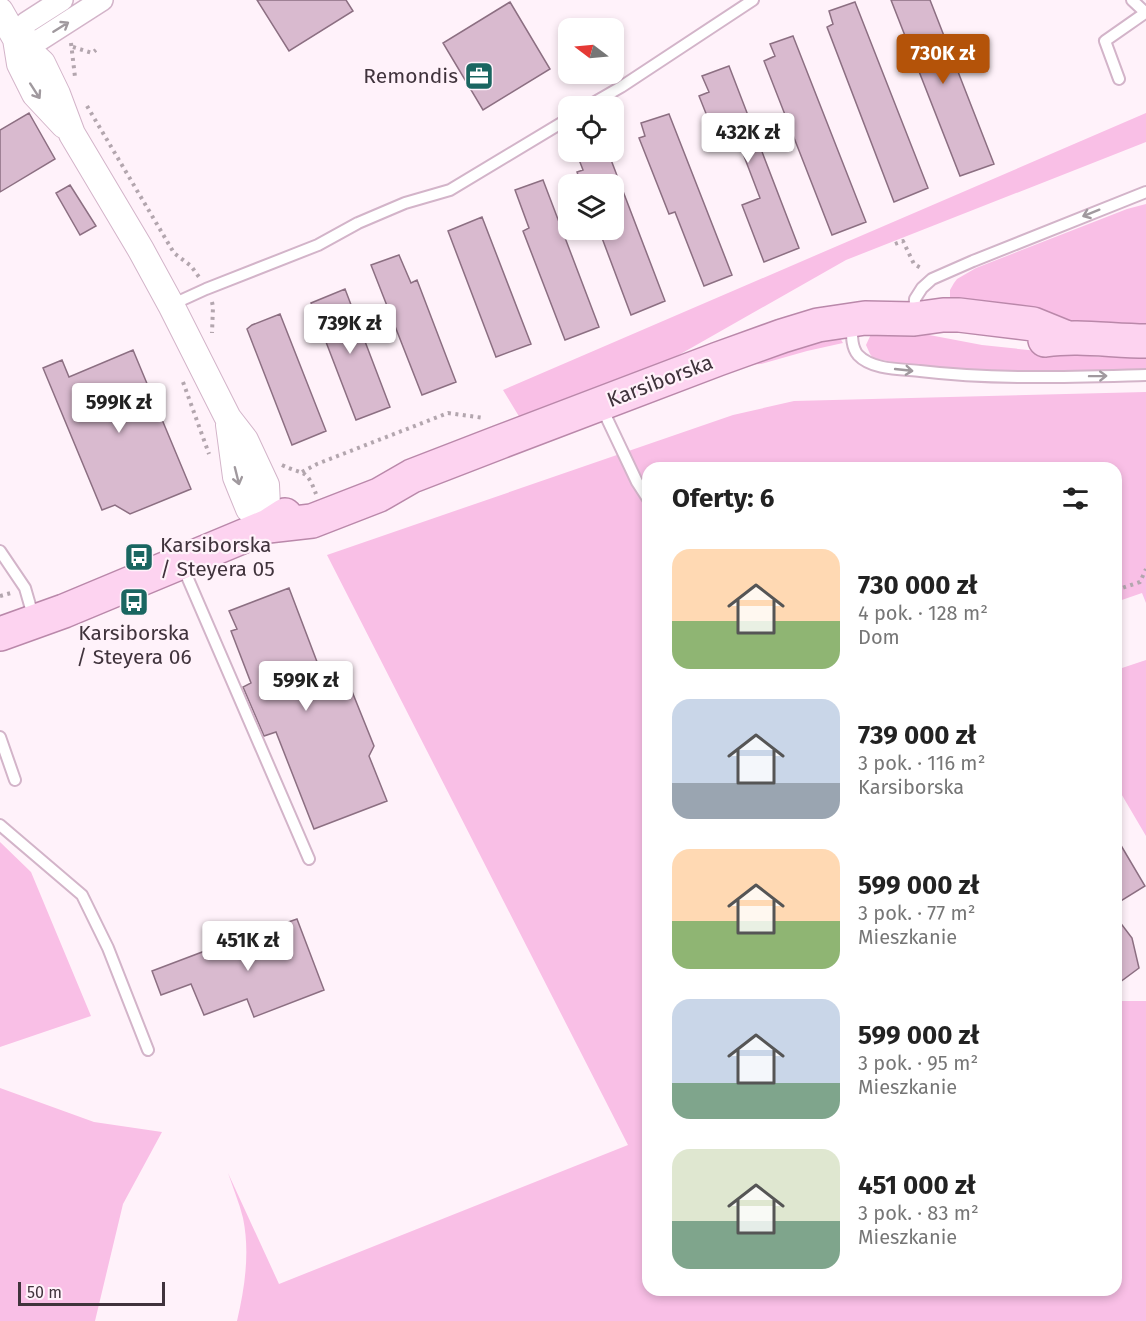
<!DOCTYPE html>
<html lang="pl">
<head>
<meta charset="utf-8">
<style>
  :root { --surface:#fff; --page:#f2f2f2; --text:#222; --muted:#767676; --accent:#b45309 }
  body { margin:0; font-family:"Fira Sans",sans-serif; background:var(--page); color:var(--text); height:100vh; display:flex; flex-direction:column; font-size:22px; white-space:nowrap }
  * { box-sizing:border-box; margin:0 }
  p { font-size:20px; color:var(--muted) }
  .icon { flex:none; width:33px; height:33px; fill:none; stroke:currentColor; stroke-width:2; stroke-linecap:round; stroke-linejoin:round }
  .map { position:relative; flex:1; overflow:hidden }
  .panel { position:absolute; left:642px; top:462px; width:480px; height:834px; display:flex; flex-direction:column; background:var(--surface); border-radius:18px; box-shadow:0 3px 9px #0003 }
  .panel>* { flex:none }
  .needle { width:39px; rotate:286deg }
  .tools { position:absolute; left:558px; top:18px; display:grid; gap:12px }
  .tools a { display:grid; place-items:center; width:66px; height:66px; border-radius:12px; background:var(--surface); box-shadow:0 3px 9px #0003; font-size:30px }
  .scale { position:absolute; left:18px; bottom:15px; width:147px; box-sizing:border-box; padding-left:6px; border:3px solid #40333c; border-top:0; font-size:16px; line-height:21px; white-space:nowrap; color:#40333c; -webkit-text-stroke:4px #fff2fa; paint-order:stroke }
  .price { position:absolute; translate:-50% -51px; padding:0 14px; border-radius:6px; background:#fff; color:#222; font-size:20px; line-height:39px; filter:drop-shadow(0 2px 3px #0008) }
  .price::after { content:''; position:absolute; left:50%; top:36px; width:18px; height:14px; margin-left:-9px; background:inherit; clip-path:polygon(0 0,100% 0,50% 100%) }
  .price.active { background:var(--accent); color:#fff }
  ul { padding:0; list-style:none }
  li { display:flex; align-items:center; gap:18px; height:150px; padding:0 30px }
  li span { display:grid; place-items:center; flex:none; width:168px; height:120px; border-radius:18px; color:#555 }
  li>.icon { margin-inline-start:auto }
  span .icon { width:72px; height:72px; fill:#fffc; stroke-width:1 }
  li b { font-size:26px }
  h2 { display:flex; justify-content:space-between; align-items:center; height:72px; padding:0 30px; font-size:26px }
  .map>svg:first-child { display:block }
  .green { fill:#f9bfe6 }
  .building { fill:#d9bacf; stroke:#8c6f82; stroke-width:1.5 }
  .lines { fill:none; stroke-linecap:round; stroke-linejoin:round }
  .service-casing { stroke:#d3b4c9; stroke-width:14 }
  .minor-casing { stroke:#d3b4c9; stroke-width:24 }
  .tertiary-casing { stroke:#d3b4c9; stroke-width:28 }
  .primary-casing { stroke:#ba88aa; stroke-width:36 }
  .path { stroke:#b3a6ae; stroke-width:4; stroke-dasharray:3 4.5; stroke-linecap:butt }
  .service { stroke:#fff; stroke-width:10 }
  .minor { stroke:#fff; stroke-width:21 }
  .tertiary { stroke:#fff; stroke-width:26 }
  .primary { stroke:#fdd3f0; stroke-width:33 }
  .oneway { stroke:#a0999e }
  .labels { text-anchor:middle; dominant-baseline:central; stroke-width:4.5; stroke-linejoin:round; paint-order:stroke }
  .poi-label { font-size:21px; fill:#40333c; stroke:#fff2fa; text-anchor:end }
  .street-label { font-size:21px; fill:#40333c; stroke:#fff2fa }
</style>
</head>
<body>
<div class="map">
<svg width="1146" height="1321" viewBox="0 0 1146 1321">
  <rect width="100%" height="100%" fill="#fff2fa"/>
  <!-- green -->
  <path class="green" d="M 1146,113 L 1146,142 L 846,260 L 677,356 L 523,423 L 503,390 Z
    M 1146,204 L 1146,326 L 1090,324 L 965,310 L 953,303 L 950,297 L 950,290 L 954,283 L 957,279 L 976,268 L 1127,209 Z
    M 872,332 L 924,334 L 982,345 L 1038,351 L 1101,357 L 1146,357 L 1146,370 L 1130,371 C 1044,372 957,377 873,358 L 870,354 L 866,345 Z
    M 840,338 L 843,343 L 807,351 L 761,364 L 743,365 L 789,346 Z
    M 1146,392 L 1146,603 L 1142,593 L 1116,602 L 1116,468 L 648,468 L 648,1290 L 1116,1290 L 1116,1001 L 1146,1001 L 1146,1321 L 237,1321 C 245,1287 250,1252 243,1218 C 239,1202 233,1188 228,1173 L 279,1284 L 628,1145 L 327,555 L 733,415 L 794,401 Z
    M 1146,660 L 1146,836 L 1116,785 L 1116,670 Z
    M 0,842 L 31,872 L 91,1016 L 0,1047 Z
    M 0,1088 L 94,1122 L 162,1132 L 123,1204 L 95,1321 L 0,1321 Z"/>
  <!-- building -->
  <path class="building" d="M 257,0 L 346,0 L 353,11 L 289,51 Z
    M 891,0 L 930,0 L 994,164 L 960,176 Z
    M 510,2 L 550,69 L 483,110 L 443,43 Z
    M 855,2 L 928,188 L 894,202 L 827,27 L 833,24 L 829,11 Z
    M 793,36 L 866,222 L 832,235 L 764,61 L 775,56 L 770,44 Z
    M 729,66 L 799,248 L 764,262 L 742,205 L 760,198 L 739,143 L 721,151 L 699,96 L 709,92 L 702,76 Z
    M 29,113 L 55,159 L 0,192 L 0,130 Z
    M 669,114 L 732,275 L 704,286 L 675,212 L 669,214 L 639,138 L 645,136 L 641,123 Z
    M 593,152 L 608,152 L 665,301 L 631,315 L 599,230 L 614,230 L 614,184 L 581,184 L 577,172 L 583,170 L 578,157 Z
    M 543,180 L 599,327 L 565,340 L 523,231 L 529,228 L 515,190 Z
    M 70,185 L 96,226 L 80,235 L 56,193 Z
    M 482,217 L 531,344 L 496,357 L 448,231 Z
    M 399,255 L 411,283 L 417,280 L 456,382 L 422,395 L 371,265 Z
    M 345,289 L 390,407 L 356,420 L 311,303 Z
    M 280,314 L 326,431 L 292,445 L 247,329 L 252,325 Z
    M 133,350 L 191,489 L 130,514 L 115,505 L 102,510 L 43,368 L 62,360 L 69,377 Z
    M 289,588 L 330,696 L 351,689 L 374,746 L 369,756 L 387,801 L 314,829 L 276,732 L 264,736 L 243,687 L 251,683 L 231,631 L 237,629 L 229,611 Z
    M 1116,837 L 1145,886 L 1116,904 Z
    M 1116,917 L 1132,938 L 1139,968 L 1116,985 Z
    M 297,919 L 324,990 L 254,1017 L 247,999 L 204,1015 L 191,984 L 161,995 L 152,971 L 263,929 L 276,924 L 277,926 Z"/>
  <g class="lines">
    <!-- service casing -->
    <g class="service-casing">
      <path id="service" d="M 1132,0 L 1146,13
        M 1119,79 L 1105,41 L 1145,13
        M 588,106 L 621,87 L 753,0
        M 171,305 L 206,289 L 318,245 L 358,223 L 405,203 L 450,190 L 568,119
        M 914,316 L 915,299 L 922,288 L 932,279 L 973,261 L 1146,192
        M 852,324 C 852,334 851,347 858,355 C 872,370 901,369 920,371 C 995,380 1070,377 1146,375
        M 601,406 L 637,482 L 648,499
        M 0,551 L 25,588 L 34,619
        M 182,565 L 309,859
        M 0,737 L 15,780
        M 0,825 L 82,895 L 108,948 L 148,1050"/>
    </g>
    <!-- minor casing -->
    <g class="minor-casing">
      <path id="minor" d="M 62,0 L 26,23 L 16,39 L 38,41 L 102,0"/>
    </g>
    <!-- tertiary casing -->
    <g class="tertiary-casing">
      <path id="tertiary" d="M 0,11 L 16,39 L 42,63 L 57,94 L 72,134 L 141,250 L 171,305 L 228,418 L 245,440 L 266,485 L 268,526
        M 16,39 L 20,64 L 35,94 L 64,125
        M 229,425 L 236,477 L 240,487 L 249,509 L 268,526"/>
    </g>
    <!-- primary casing -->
    <g class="primary-casing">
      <path id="primary" d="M 1045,340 C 1078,335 1112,341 1146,341
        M 268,526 L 312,521 L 379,495 L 412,476 L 500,442 L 718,359 L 782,336 L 818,325 L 865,318 L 914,319 L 943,315 L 959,315 L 1033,324 L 1065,337
        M 0,634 L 64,611 L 268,526 L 285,515"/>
    </g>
    <!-- path -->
    <path class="path" d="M 71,43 L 75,77
      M 73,47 L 92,53 L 96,50
      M 87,106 L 174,253 L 191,266 L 199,277
      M 895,244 L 903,241 L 914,264 L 921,268
      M 212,302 L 213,307 L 212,333
      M 183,382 L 209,454
      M 282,465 C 304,476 306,467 316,494
      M 302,472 L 317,464 L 448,413 L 484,418
      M 1116,590 L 1140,582 L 1146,569
      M 0,596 L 11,593"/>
    <!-- service -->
    <use href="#service" class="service"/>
    <!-- minor -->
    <use href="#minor" class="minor"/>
    <!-- tertiary -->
    <use href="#tertiary" class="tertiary"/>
    <!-- primary -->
    <use href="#primary" class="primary"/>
  </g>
  <!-- one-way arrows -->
  <defs><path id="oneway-shaft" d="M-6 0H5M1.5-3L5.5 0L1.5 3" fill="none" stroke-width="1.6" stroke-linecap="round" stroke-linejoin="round" transform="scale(1.5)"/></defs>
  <g class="oneway">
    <use href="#oneway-shaft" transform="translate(61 27) rotate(-32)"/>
    <use href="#oneway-shaft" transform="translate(35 91) rotate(57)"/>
    <use href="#oneway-shaft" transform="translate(1091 213) rotate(158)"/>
    <use href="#oneway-shaft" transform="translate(904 370) rotate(6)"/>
    <use href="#oneway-shaft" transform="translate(1098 376) rotate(-1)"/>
    <use href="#oneway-shaft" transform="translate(237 476) rotate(76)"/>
  </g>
  <!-- icons -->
  <defs>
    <g id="office-square" transform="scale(1.5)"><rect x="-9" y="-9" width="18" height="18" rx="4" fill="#1a6661" stroke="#fff2fa"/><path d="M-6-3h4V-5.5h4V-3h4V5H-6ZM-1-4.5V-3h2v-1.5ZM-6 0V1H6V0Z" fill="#fff"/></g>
    <g id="bus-square" transform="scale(1.5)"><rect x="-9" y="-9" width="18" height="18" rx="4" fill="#1a6661" stroke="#fff2fa"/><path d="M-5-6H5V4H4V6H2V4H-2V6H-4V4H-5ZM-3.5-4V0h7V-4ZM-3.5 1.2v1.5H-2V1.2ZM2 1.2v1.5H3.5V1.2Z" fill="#fff"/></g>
  </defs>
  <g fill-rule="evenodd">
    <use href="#office-square" x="479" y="76"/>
    <use href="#bus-square" x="139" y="557"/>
    <use href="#bus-square" x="134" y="602"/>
  </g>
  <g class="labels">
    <!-- poi labels -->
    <g class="poi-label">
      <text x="458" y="76">Remondis</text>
      <text x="160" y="545" text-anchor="start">Karsiborska<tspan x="160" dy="24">/ Steyera 05</tspan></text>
      <text x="134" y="633" text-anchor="middle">Karsiborska<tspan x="134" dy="24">/ Steyera 06</tspan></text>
    </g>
    <!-- street labels -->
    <g class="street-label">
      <text transform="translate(660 381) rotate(-21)">Karsiborska</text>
    </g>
  </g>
</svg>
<div class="tools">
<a><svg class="needle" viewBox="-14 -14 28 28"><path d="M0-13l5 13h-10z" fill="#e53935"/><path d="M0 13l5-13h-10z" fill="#767676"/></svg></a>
<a><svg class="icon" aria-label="locate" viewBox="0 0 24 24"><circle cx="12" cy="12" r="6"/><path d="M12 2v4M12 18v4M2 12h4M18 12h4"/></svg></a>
<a><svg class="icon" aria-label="layers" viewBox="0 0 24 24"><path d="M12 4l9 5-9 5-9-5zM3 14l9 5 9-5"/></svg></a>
</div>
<div class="scale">50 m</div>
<b class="price active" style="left:943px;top:85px">730K zł</b>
<b class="price" style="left:748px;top:164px">432K zł</b>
<b class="price" style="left:350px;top:355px">739K zł</b>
<b class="price" style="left:119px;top:434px">599K zł</b>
<b class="price" style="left:306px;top:712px">599K zł</b>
<b class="price" style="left:248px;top:972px">451K zł</b>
<section class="panel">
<h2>Oferty: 6<svg class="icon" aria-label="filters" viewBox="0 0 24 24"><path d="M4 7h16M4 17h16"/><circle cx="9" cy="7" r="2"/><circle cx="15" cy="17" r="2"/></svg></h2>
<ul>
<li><span style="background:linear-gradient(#ffd9b3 60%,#8fb573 0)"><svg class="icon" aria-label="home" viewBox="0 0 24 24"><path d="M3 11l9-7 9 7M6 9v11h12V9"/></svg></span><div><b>730 000 zł</b><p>4 pok. · 128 m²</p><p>Dom</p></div></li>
<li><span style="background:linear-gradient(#c9d6e8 70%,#9aa5b1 0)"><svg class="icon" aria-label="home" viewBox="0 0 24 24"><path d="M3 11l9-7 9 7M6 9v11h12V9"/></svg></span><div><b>739 000 zł</b><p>3 pok. · 116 m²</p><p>Karsiborska</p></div></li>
<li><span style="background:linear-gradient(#ffd9b3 60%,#8fb573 0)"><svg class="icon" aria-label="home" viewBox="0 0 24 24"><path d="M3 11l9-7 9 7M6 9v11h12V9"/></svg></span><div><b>599 000 zł</b><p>3 pok. · 77 m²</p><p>Mieszkanie</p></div></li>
<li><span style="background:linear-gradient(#c9d6e8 70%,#7fa58c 0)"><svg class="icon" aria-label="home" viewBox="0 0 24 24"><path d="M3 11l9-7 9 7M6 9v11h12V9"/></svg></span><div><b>599 000 zł</b><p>3 pok. · 95 m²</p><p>Mieszkanie</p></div></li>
<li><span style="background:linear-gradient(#dfe7d0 60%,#7fa58c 0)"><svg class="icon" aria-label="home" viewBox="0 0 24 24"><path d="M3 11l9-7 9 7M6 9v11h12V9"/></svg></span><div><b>451 000 zł</b><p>3 pok. · 83 m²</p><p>Mieszkanie</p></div></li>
</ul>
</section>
</div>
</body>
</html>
